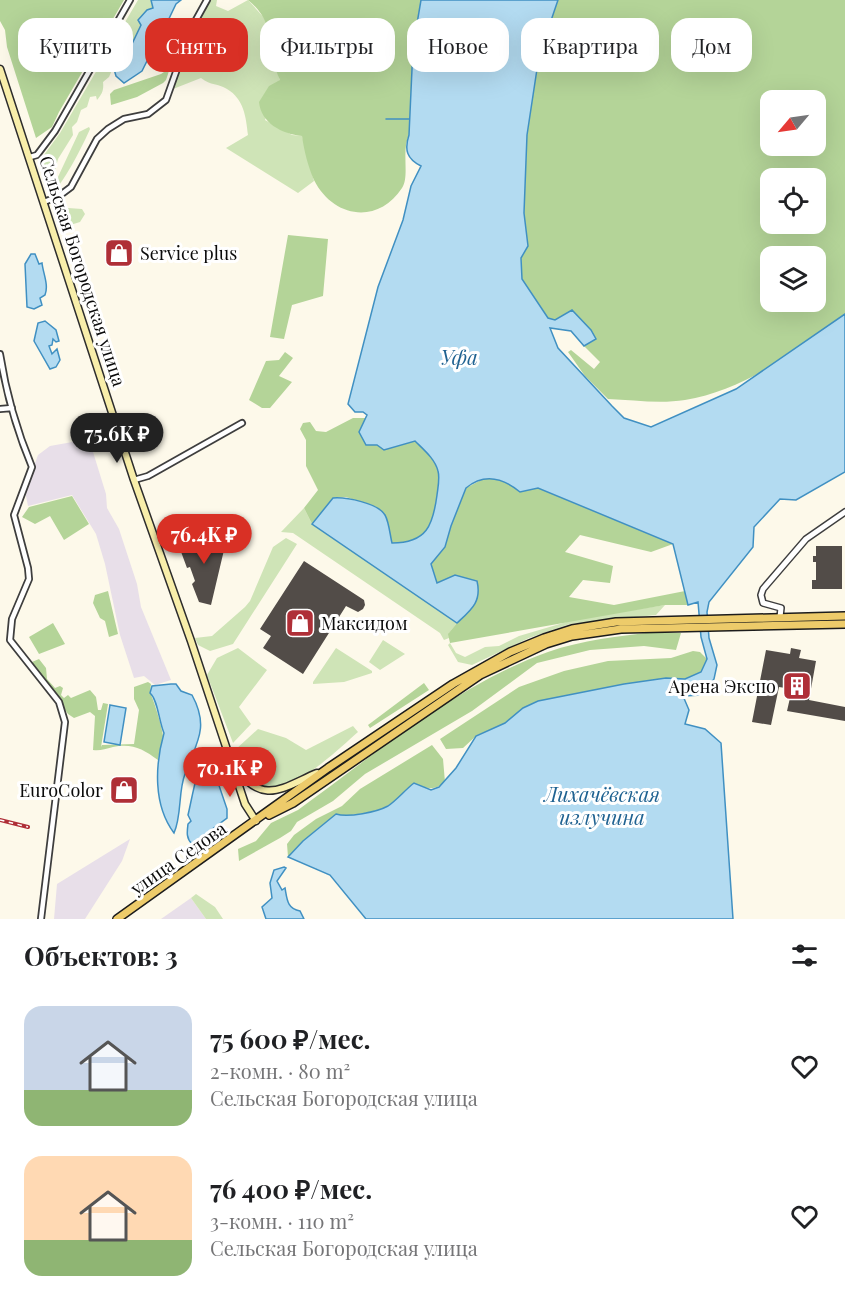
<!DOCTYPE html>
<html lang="ru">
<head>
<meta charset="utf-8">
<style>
  :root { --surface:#fff; --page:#f6f6f6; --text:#202124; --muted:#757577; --accent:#d93025 }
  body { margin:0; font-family:"Playfair Display",serif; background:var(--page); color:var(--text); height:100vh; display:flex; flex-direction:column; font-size:22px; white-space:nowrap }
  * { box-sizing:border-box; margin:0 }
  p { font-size:20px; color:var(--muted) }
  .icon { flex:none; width:33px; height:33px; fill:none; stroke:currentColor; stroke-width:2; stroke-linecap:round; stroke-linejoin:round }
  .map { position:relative; height:919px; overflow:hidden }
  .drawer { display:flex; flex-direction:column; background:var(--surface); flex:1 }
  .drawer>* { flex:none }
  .banner { position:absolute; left:18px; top:18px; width:810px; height:54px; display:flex; gap:12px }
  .needle { width:39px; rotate:241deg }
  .controls { position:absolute; left:760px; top:90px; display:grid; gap:12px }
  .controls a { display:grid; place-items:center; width:66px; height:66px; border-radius:12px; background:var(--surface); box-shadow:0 6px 24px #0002; font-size:30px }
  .price { position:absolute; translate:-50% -51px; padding:0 14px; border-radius:21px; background:var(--accent); color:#fff; font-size:20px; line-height:39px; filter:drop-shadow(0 2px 3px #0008) }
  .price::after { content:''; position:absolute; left:50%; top:36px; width:18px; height:14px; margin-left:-9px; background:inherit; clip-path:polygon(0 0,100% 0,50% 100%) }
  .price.active { background:#222; color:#fff }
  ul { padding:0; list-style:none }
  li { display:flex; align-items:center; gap:18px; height:150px; padding:0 24px }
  li span { display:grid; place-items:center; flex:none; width:168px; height:120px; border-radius:18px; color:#555 }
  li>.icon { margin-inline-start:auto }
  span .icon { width:72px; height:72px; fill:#fffc; stroke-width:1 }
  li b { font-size:26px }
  h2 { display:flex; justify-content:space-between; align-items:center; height:72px; padding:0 24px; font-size:26px }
  .pill { padding:0 21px; border-radius:18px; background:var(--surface); box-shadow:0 6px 24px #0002; font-size:21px; line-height:54px }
  .pill.active { background:var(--accent); color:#fff }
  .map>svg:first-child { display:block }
  .industrial { fill:#e8dfe9 }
  .green { fill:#cfe4b7 }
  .forest { fill:#b4d498; fill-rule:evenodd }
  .water { fill:#b3dbf1; stroke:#4090c2; stroke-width:1.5 }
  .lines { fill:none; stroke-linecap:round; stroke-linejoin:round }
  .stream { stroke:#4090c2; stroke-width:1.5 }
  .building { fill:#524c48 }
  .minor-casing { stroke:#3e3e3e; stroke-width:8 }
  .tertiary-casing { stroke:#3e3e3e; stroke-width:8 }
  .secondary-casing { stroke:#2d2d2d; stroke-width:9 }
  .primary-casing { stroke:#1c1c1c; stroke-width:10 }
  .minor { stroke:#fff; stroke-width:4.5 }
  .tertiary { stroke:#fff; stroke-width:5 }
  .secondary { stroke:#f8eeaa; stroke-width:6 }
  .primary { stroke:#edcb6a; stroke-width:7 }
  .rail-casing { stroke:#af2f37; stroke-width:4 }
  .rail { stroke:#fff; stroke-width:1.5; stroke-dasharray:4.5; stroke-linecap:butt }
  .labels { text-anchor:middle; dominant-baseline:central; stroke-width:6; stroke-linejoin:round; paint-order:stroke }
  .poi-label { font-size:18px; fill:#0b0b0b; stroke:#fff; text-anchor:start }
  .street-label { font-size:18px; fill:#0b0b0b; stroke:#fff }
  .water-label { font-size:20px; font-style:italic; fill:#1f6291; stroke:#fff }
</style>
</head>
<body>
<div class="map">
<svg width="845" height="919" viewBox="0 0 845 919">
  <rect width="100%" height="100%" fill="#fdf9ea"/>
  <!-- industrial -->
  <path class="industrial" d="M 89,439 L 106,494 L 107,508 L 119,529 L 137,584 L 141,607 L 171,680 L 155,685 L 144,676 L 134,678 L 120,635 L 105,564 L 96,534 L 72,495 L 28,506 L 25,491 L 38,455 L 50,446 Z
    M 130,839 L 122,861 L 85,919 L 54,919 L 57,884 Z
    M 191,898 L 206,919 L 161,919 Z"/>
  <!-- green -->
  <path class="green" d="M 138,0 L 151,0 L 153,8 L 141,25 L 130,48 L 116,61 L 109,77 L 103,82 C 104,90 102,94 97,100 L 96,96 L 90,97 L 87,107 L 81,110 L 77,122 L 72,127 L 73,135 L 58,159 L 54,174 L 49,180 L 41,159 L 60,133 Z
    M 209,0 L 217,0 L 216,6 L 228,11 L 248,0 L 267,21 L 274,61 L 280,80 L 265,120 L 292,135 L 302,136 L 314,181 L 298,193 L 226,148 L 248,135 C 246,117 244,99 227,89 C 218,83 211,86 201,78 L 173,89 L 192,33 Z
    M 89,127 L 90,129 C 83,145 66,179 54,191 L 50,183 L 57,179 L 79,132 Z
    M 68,208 L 82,209 L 85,214 L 80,222 L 67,226 L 65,233 L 57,209 L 61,211 Z
    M 304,508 L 312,524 L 457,623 L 449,633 L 449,638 L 444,640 L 440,633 L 293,533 L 281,532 Z
    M 286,538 L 297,544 L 233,644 L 210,651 L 198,645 L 195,638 L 212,636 L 245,607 L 250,601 L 273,547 Z
    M 665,605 L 656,615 L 570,624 L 529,638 L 472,665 L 458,662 L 448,645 L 450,643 L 456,653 L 465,657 L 485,647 L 499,646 L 519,636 L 580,618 Z
    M 383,640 L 405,654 L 380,670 L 369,662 Z
    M 238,648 L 267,670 L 239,707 L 251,724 L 233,743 L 207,675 L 217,658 Z
    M 336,648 L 372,671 L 372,673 L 344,682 L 313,684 L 313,682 Z
    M 353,726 L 358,732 C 335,752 278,810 249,779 C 242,771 235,761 235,750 L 258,729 L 286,738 L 306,750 Z
    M 196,894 L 215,907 L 223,919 L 206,919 L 191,898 Z"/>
  <!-- forest -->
  <path class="forest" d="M 0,0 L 124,0 L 59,112 L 52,127 L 36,138 L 7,47 L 5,30 L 0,21 Z
    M 248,0 L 421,0 L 413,47 L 409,135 C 401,151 410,176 402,188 C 378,225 333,218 314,180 C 308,167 304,150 302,136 C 282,134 261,123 259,102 L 269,86 L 280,80 C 266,50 278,24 248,0 Z
    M 558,0 L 845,0 L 845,314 C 798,350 745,390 685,400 C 660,404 633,400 608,399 L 585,376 L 568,352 L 571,350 L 594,369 L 600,362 L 584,346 L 595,339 L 548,318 L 522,279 L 521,258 L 528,246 L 524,213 L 527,135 L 539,56 ZM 771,100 L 816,100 L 816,146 L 771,146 ZM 771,178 L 816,178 L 816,224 L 771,224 ZM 771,256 L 816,256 L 816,302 L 771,302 Z
    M 170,68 L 166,80 L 163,83 L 137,97 L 111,105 L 110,94 L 114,90 L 161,74 Z
    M 288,235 L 328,239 L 323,296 L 292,305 L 284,339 L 270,337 Z
    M 285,352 L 293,358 L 279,376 L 292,382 L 270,408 L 262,408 L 249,400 L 266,361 L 279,360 Z
    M 353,418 L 367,418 L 359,432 L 384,449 L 415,441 C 424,450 435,459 438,471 C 440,478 438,487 437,495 C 433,526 427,543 391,543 L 376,507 L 346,497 L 333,498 L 312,524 L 304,508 L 318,490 L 306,466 L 306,440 L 300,429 L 303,423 L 310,422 L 316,431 L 326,432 Z
    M 485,478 L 506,481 L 520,492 L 538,488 L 673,544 L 651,552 L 580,535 L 565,552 L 613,566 L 610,583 L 583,580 L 569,597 L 614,605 L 685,591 L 688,605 L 665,605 L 450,643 L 448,634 L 457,623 L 477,581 L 455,575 L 437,583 L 431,564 L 445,547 L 451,526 L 466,488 Z
    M 72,496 L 89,524 L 64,540 L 50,516 L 35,524 L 22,517 L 29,507 Z
    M 108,591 L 118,634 L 109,637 L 105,621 L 100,618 L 93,603 L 95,595 Z
    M 53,623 L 65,644 L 39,654 L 29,637 Z
    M 655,632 L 681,633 L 676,650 L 644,646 L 590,650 L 537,663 L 472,711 L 365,774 L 333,801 L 297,822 L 291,831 L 280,838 L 239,861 L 238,849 L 256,841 L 271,823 L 298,810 C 375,754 458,684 548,652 C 582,640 619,636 655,632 Z
    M 693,651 L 700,652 L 707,659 L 701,672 L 685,679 L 666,678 L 624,684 L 538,701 L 523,708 L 505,723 L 476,736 L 463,748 L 446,749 L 440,739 L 519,687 L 564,671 L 608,661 L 671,658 Z
    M 39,659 L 46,668 L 47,679 L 55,688 L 60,686 L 63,688 L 61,695 L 64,698 L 68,695 L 71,698 L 90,690 L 96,697 L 98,710 L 101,710 L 103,703 L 108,704 L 101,747 L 102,745 L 134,744 L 139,710 L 134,699 L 134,687 L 148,682 L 151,684 L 150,693 C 153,697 163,730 163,736 C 162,744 159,752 158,760 C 143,749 132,743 113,747 C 105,749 100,751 93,750 L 95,716 L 90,712 L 74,718 L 68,714 L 32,662 Z
    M 424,683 L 429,690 L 370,728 L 368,725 Z
    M 432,745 L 443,759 L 445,782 C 434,791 427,789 414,783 C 405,790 398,799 389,805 C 376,814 345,814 330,820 C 322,823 296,849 288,857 L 287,844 L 294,835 L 316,819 L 342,806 L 360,789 Z"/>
  <!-- water -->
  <path class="water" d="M 151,0 L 181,0 L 176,4 L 165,27 L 160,29 L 152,50 L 155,55 L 147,61 L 142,71 L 124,83 L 116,76 L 114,69 L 120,58 L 130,48 L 141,25 L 138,20 L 147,10 L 153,8 Z
    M 421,0 L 558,0 L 539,56 L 527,135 L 524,213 L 528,246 L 521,258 L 522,279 L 548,318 L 555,320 L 572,310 L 591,330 L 596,339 L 584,346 L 571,331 L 550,328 L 558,348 L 612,406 L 624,418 L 651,427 L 736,389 L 845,314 L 845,472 L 796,500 L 780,499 L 754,527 L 753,547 L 709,602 L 707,612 L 709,638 L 717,665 L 714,679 L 702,695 L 683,696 L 689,710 L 685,724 L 705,729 L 721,743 L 733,919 L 366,919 L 330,875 L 288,857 L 303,841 L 336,814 C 348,818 377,812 388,806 C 397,800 405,790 414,783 L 431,790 L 439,787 L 456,768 L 476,736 L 505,723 L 523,708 L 538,701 L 624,684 L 666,678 L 685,679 L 701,672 L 707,659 L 701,637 L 698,602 L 688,605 L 673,544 L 538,488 L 520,492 C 503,478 484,473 466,488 L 451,526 L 445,547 L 431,564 L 437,583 L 455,575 L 477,581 C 482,602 471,610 457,623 L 312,524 L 333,498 C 346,497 378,503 385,515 C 389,522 390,535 392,543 C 427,543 433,525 437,495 C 438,487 440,478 438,471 C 435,459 424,450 415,441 L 384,450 L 377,445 L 366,445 L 359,432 L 367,415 L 363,412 L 355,412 L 348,404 L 378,287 L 403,220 L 411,186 L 421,166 C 407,159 404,150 409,135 L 413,47 Z
    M 31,254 L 35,254 L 39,264 L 42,263 C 43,273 49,285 45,295 L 40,298 L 42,305 L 34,309 L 27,307 L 25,264 Z
    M 45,321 L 56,330 L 59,341 L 56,342 L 53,339 L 52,345 L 49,346 L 52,354 L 57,349 L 60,360 L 56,367 L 50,369 L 34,341 L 38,323 Z
    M 171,684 L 176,684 L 181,691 L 192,695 C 210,728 196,743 185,774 C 178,792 182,815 174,833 C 153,805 155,765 164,733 C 159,722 158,700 150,693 L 152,686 Z
    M 110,705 L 126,708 L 120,745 L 104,742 Z
    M 208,753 L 227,809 L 227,818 L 192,844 C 186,838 187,832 188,824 L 191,821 L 188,815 C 192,799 197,763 208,753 Z
    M 284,867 L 286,868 L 277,881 L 282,890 L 285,888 C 287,899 287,909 300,911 L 304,919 L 266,919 L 262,907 L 272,898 L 270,883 L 274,870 Z"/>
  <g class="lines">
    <!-- stream -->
    <path class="stream" d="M 386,119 L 409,119"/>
  </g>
  <!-- building -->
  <path class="building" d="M 206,534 L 209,540 L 219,536 L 224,550 L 211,605 L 199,602 L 192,584 L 195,581 L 190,567 L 187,568 L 180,549 L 188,546 L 187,541 Z
    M 816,546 L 842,546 L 842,589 L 812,589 L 812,580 L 816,580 L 816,562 L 813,562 L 813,556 L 816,556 Z
    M 304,561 L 364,600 L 365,605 L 363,609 L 358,612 L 346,606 L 303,674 L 263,648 L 271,636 L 260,629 Z
    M 791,648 L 801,650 L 799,658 L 816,661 L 809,700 L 845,707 L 845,721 L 787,711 L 792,689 L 779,687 L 771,725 L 752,722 L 766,650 L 790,654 Z"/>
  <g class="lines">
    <!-- minor casing -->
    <g class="minor-casing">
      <path id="minor" d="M 30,157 L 37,155 L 55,131 L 130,0
        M 44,202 L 59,196 L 71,187 L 97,139 L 108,129 L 124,119 L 148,114 L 166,100 L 192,27 L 207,0
        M 0,354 C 6,393 17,431 32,467 L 14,515 L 28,568 L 29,579 L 12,619 L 10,640 L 59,702 L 65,722 L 41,919
        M 0,409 L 12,408
        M 134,480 L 148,476 L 242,423"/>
    </g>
    <!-- tertiary casing -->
    <g class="tertiary-casing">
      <path id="tertiary" d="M 780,617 L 781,608 L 763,603 L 761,595 L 763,589 L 806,539 L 845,512"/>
    </g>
    <!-- secondary casing -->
    <g class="secondary-casing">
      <path id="secondary" d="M 0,69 L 134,480 L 191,641 L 245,804 L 256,821
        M 235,768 C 264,805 280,789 317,773"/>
    </g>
    <!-- primary casing -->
    <g class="primary-casing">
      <path id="primary" d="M 269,815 L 293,803 L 480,675 L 546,644 L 572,636 L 621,629 L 845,624
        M 117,919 L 328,768 L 453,684 L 510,652 L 544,638 L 572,629 L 616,622 L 845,616"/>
    </g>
    <!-- minor -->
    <use href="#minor" class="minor"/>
    <!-- tertiary -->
    <use href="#tertiary" class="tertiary"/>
    <!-- secondary -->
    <use href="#secondary" class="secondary"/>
    <!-- primary -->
    <use href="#primary" class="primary"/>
    <!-- rail casing -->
    <g class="rail-casing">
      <path id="rail" d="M 0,820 L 28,827"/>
    </g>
    <!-- rail -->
    <use href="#rail" class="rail"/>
  </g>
  <!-- icons -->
  <defs>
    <g id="shop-square" transform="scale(1.5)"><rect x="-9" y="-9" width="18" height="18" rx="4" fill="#af2f37" stroke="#fff"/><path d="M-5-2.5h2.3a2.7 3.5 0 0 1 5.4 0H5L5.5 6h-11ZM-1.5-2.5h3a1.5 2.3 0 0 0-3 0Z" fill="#fff"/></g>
    <g id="building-square" transform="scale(1.5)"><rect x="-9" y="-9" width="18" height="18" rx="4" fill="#af2f37" stroke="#fff"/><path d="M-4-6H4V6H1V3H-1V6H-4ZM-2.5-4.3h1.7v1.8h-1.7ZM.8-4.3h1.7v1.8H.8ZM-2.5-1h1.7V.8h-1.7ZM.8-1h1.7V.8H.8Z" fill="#fff"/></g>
  </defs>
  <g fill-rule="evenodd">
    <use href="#shop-square" x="119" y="253"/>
    <use href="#shop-square" x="300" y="623"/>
    <use href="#building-square" x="797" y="686"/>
    <use href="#shop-square" x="124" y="790"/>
  </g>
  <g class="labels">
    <!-- poi labels -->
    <g class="poi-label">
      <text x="140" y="253">Service plus</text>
      <text x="321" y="623">Максидом</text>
      <text x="776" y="686" text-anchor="end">Арена Экспо</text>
      <text x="103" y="790" text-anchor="end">EuroColor</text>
    </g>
    <!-- street labels -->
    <g class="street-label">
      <text transform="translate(83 271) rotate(72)">Сельская Богородская улица</text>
      <text transform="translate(178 858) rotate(-35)">улица Седова</text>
    </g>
    <!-- water labels -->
    <g class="water-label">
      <text x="459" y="356">Уфа</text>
      <text x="602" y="793">Лихачёвская<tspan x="602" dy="23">излучина</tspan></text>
    </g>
  </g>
</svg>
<div class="controls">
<a><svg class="needle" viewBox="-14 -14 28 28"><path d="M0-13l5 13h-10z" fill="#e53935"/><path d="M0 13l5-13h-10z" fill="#757577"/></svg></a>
<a><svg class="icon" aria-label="locate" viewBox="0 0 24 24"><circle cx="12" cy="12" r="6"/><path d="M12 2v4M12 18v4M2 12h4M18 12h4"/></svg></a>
<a><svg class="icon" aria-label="layers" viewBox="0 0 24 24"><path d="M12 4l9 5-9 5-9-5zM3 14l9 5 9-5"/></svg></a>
</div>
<b class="price active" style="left:117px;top:464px">75.6K ₽</b>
<b class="price" style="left:204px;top:565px">76.4K ₽</b>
<b class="price" style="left:230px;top:798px">70.1K ₽</b>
<div class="banner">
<a class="pill">Купить</a>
<a class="pill active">Снять</a>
<a class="pill">Фильтры</a>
<a class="pill">Новое</a>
<a class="pill">Квартира</a>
<a class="pill">Дом</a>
</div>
</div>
<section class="drawer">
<h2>Объектов: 3<svg class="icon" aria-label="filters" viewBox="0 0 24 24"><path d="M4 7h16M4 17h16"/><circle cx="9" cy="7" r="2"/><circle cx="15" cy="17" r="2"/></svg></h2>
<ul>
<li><span style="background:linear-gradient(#c9d6e8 70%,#8fb573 0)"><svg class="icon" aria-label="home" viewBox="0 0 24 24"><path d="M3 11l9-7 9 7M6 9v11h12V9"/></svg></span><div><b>75 600 ₽/мес.</b><p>2-комн. · 80 m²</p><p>Сельская Богородская улица</p></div><svg class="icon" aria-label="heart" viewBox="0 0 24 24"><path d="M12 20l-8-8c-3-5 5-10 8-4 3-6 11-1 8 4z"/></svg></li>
<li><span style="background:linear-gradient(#ffd9b3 70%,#8fb573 0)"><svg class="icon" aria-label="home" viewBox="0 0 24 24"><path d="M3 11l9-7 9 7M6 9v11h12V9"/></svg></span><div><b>76 400 ₽/мес.</b><p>3-комн. · 110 m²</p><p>Сельская Богородская улица</p></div><svg class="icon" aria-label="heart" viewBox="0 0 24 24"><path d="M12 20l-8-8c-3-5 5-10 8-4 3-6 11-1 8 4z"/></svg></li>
</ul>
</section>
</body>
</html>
